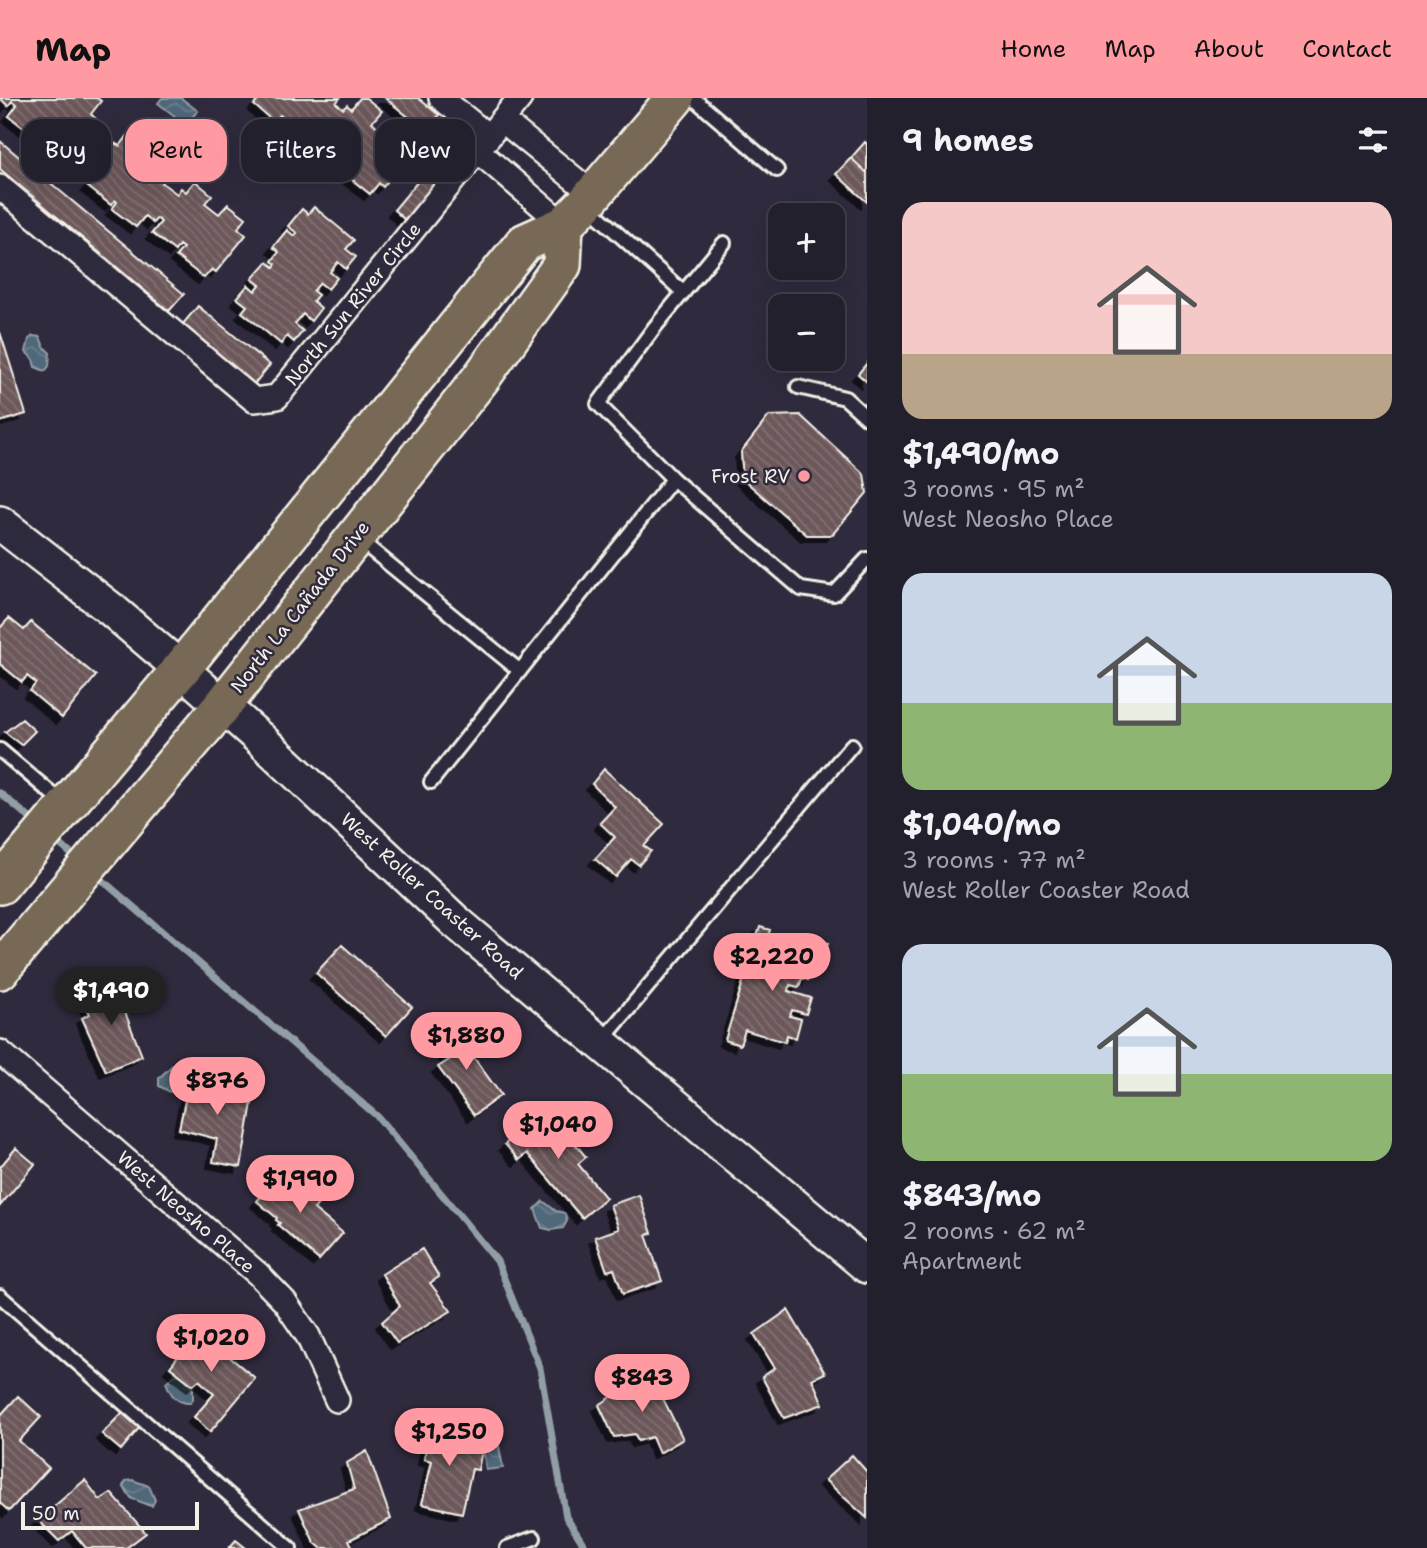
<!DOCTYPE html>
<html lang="en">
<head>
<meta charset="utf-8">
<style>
  :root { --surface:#23202e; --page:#2f2d3a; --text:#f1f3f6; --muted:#a3a3aa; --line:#403e4a; --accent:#ff9aa2 }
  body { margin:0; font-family:"Shantell Sans",sans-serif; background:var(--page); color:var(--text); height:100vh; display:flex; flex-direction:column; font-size:26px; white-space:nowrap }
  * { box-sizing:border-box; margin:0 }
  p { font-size:23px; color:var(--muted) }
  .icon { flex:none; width:38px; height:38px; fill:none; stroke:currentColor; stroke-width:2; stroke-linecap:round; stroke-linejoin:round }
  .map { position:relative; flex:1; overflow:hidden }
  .details { display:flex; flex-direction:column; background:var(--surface); width:560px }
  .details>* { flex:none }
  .banner { position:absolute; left:21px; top:21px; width:665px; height:63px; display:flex; gap:14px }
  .tools { position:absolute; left:768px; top:105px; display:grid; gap:14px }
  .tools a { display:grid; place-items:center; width:77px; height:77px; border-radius:14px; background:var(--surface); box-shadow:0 7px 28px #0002,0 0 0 2px var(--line); font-size:35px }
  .scale { position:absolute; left:21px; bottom:18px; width:178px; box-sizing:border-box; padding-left:7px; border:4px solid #f4f1e8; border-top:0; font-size:19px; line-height:24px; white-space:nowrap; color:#f4f1e8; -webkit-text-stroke:5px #2f2a3d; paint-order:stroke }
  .price { position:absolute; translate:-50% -60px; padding:0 16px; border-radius:24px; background:var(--accent); color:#111; font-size:23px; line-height:46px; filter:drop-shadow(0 2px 4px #0008) }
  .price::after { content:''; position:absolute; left:50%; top:42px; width:21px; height:16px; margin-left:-10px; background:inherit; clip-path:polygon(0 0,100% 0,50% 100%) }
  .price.on { background:#222; color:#fff }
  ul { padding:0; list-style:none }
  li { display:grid; align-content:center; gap:14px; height:371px; padding:0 35px }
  li span { display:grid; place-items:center; height:217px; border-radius:21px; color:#555 }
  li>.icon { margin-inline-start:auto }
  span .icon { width:126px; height:126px; fill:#fffc; stroke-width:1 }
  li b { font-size:30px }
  h2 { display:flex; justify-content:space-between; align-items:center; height:84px; padding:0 35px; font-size:30px }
  .chip { padding:0 24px; border-radius:21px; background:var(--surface); box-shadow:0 7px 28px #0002,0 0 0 2px var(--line); font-size:24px; line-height:63px }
  .chip.on { background:var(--accent); color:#111 }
  header { display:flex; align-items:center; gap:42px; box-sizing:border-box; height:98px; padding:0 35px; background:var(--accent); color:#111 }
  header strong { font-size:33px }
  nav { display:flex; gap:38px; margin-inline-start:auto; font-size:24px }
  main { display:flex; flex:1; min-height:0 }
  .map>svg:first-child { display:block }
  .water { fill:url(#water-waves); stroke:#929ea6; stroke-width:2 }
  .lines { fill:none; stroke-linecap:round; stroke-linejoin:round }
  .stream { stroke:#929ea6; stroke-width:7 }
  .building { fill:url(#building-back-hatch); stroke:#f4f1e8; stroke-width:2; filter:url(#shadow) }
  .lane-casing { stroke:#f4f1e8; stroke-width:18 }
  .street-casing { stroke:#f4f1e8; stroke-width:28 }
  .secondary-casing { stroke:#f4f1e8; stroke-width:38 }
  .primary-casing { stroke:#f4f1e8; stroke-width:42 }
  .lane { stroke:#2f2a3d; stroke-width:12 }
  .street { stroke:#2f2a3d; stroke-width:23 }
  .secondary { stroke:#2f2a3d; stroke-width:33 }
  .primary { stroke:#776954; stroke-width:37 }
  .poi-dot { fill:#ff9aa2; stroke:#2f2a3d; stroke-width:2.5 }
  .labels { text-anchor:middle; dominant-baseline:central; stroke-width:5; stroke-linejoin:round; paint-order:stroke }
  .street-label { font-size:19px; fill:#f4f1e8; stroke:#2f2a3d }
  .poi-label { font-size:19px; fill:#f4f1e8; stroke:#2f2a3d; text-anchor:end }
</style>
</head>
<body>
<header>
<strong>Map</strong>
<nav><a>Home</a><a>Map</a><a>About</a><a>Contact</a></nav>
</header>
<main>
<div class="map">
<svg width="867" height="1450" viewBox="0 0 867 1450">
  <defs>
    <pattern id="water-waves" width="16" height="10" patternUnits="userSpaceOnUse" patternTransform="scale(1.75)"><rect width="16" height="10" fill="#50677a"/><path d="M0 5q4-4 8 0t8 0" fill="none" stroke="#6a7d8d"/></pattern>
    <pattern id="building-back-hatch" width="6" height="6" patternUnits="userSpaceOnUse" patternTransform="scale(1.75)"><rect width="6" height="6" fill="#6c585a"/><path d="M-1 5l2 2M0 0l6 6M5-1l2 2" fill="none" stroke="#827072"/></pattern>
    <filter id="shadow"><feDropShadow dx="-6" dy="6" stdDeviation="0" flood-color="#0009"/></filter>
  </defs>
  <rect width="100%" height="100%" fill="#2f2a3d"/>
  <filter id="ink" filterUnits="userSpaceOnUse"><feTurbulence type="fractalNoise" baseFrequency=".0143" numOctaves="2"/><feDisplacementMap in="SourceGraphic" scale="14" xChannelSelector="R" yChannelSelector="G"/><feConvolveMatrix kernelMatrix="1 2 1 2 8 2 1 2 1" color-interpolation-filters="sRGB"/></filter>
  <g filter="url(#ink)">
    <!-- water -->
    <path class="water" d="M 162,0 L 181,0 L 198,13 L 185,26 L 158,5 Z
      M 33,238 L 40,239 L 44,249 L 50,255 L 49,268 L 45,273 L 35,269 L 33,261 L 26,254 L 29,241 Z
      M 180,960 L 188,970 L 178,983 L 178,987 L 170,994 L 159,988 L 159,980 Z
      M 323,1066 L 331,1070 L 339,1081 L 345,1082 L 348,1091 L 344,1097 L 337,1099 L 331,1095 L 329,1087 L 316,1079 L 314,1074 L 318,1068 Z
      M 543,1103 L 556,1113 L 565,1115 L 567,1123 L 563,1130 L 551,1132 L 542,1130 L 535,1111 Z
      M 175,1277 L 181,1277 L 193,1291 L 193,1301 L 190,1305 C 176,1305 170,1296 166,1284 Z
      M 497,1338 L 503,1370 L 486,1372 L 482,1341 Z
      M 132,1382 L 149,1388 L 155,1402 L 152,1408 C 144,1407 140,1402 132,1401 L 123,1388 L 126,1383 Z"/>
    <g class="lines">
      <!-- stream -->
      <path class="stream" d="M 0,695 L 37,726
        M 54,741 L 79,763
        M 94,775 L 378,1019 L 497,1163 L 540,1270 L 566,1419 L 586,1450"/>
    </g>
    <!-- building -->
    <path class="building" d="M 0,0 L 97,0 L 101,3 L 91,16 L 96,21 L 72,52 L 65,47 L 58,56 L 37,40 L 41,34 L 33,28 L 29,34 L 9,18 L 17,7 L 12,3 L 8,8 Z
      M 260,0 L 340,0 L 336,5 L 343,11 L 347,7 L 351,11 L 360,0 L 366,0 L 382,13 L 372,24 L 382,33 L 391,22 L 413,40 L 404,50 L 411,55 L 383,89 L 379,85 L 370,96 L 345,76 L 352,68 L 346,63 L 340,70 L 319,53 L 326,44 L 320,39 L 318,42 L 312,37 L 304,47 L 283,31 L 288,24 L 280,17 L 274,24 L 254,7 Z
      M 385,0 L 418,0 L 439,17 L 426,33 Z
      M 132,32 L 151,47 L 142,59 L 153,68 L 159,61 L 172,71 L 162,85 L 177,96 L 181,90 L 186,94 L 195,83 L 212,97 L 205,105 L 219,116 L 228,106 L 246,120 L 238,130 L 246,137 L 216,174 L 212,171 L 204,180 L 176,158 L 183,150 L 179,147 L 175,153 L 152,135 L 161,124 L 157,120 L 153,125 L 145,118 L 136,129 L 112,111 L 117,104 L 115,102 L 111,107 L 87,88 L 97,75 L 93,72 L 114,45 L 120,48 Z
      M 0,43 L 184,196 L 169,213 L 0,71 Z
      M 865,44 L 867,46 L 867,75 L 851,60 Z
      M 851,60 L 867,75 L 867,104 L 836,76 Z
      M 434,64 L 448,75 L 405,122 L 394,112 Z
      M 314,109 L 354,142 L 346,151 L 356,159 L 346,171 L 338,164 L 330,174 L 337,180 L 328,191 L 320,185 L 313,193 L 318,197 L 313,203 L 321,210 L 311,223 L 303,216 L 295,226 L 303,233 L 294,244 L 287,238 L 281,246 L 242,214 L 247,208 L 237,200 L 248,187 L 255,193 L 260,187 L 252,181 L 267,164 L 274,169 L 276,166 L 272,163 L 279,154 L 273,149 L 287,132 L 294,138 L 297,135 L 288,128 L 302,111 L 308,116 Z
      M 198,208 L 270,267 L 254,286 L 182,227 Z
      M 0,234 L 26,316 L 0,324 Z
      M 867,265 L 867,284 L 858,276 Z
      M 800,317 L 864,376 L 867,395 L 832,437 L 807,437 L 743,381 L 741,354 L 769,318 Z
      M 9,520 L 24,532 L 31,524 L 96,578 L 62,620 L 30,593 L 36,585 L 27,578 L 22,584 L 0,566 L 0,530 Z
      M 22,621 L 35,633 L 21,647 L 5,634 Z
      M 604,671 L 664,726 L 644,748 L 651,753 L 639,767 L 631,761 L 616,779 L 595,761 L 615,739 L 600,725 L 615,709 L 592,686 Z
      M 760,829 L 770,832 L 763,853 L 803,866 L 811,840 L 828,845 L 823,860 L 816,857 L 808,882 L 802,880 L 799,889 L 790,887 L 788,893 L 811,900 L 806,916 L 792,912 L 790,918 L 801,921 L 796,940 L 787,937 L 785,944 L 745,932 L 740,947 L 725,942 Z
      M 342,847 L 412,909 L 386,938 L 316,875 Z
      M 122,883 L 130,900 L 121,904 L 142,958 L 106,973 L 82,920 L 90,916 L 83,901 Z
      M 459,929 L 477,954 L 472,957 L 501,997 L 474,1017 L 438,969 L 449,962 L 436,945 Z
      M 191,975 L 235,983 L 232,1001 L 252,1005 L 241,1069 L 213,1064 L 217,1041 L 179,1031 Z
      M 547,1011 L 586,1059 L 578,1066 L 606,1100 L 582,1120 L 527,1055 L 519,1062 L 505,1046 Z
      M 16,1050 L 35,1066 L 0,1108 L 0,1069 Z
      M 280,1075 L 301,1092 L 307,1085 L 324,1099 L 314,1111 L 343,1135 L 319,1162 L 278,1127 L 280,1125 L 276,1122 L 277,1120 L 257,1103 Z
      M 639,1097 L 652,1135 L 646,1137 L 662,1183 L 623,1196 L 614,1171 L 607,1173 L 595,1139 L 619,1131 L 610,1107 Z
      M 422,1151 L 439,1179 L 430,1185 L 451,1213 L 397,1245 L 382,1224 L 400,1208 L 382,1176 Z
      M 788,1212 L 825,1275 L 812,1281 L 823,1306 L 784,1320 L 762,1279 L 775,1270 L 754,1236 Z
      M 196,1224 L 218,1243 L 215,1247 L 255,1280 L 210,1334 L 194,1319 L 214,1296 L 199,1282 L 193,1287 L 170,1269 L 183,1252 L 178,1247 Z
      M 650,1274 L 683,1341 L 659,1355 L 652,1339 L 638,1343 L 635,1336 L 614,1339 L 599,1307 Z
      M 18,1298 L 41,1319 L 19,1343 L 49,1370 L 9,1413 L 0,1405 L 0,1318 Z
      M 122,1315 L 139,1330 L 121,1352 L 102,1336 Z
      M 432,1324 L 460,1330 L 457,1342 L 483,1347 L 478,1372 L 472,1371 L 462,1415 L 422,1406 L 432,1363 L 424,1361 Z
      M 367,1353 L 391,1421 L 349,1442 L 353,1450 L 321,1450 L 314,1444 L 299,1411 L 354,1391 L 347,1365 Z
      M 852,1357 L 867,1374 L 867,1420 L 825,1382 Z
      M 85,1382 L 100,1402 L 111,1395 L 146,1435 L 126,1450 L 86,1450 L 72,1433 L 59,1443 L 38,1422 Z
      M 236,1442 L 246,1450 L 229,1450 Z"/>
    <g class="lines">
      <!-- lane casing -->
      <g class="lane-casing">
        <path id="lane" d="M 693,0 L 777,72
          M 587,108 L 683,194
          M 724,145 L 654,230 L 598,306 L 673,381 L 801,491 L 834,496 L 867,461
          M 798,289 L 845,300 L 867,320
          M 357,440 L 520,573
          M 0,652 L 63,705
          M 431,684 L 673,381
          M 600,945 L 852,647
          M 0,1198 L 290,1450
          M 507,1450 L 534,1440"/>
      </g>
      <!-- street casing -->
      <g class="street-casing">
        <path id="street" d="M 441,0 L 489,39
          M 502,22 L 593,96
          M 478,53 L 564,127
          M 0,89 L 254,302 L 277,299 L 520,0
          M 0,954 L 258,1176 L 285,1204 L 308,1238 L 337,1302"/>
      </g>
      <!-- secondary casing -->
      <g class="secondary-casing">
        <path id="secondary" d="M 0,425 L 112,512 L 181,571 L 258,639 L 456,824 L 867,1168"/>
      </g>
      <!-- primary casing -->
      <g class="primary-casing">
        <path id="primary" d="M 0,787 L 181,571 L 524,145 L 564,127 L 585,106 L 675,0
          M 0,872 L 223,607 L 481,280 L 562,167 L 564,127"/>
      </g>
      <!-- lane -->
      <use href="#lane" class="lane"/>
      <!-- street -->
      <use href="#street" class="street"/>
      <!-- secondary -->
      <use href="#secondary" class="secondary"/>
      <!-- primary -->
      <use href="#primary" class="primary"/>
    </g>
  </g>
  <!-- markers -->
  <circle class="poi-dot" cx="804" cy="378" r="7"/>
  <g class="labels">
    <!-- street labels -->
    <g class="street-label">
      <text transform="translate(353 206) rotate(-51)">North Sun River Circle</text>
      <text transform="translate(300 509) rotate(-52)">North La Cañada Drive</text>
      <text transform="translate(432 798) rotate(42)">West Roller Coaster Road</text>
      <text transform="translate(186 1114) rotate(41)">West Neosho Place</text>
    </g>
    <!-- poi labels -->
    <g class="poi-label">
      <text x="790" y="378">Frost RV</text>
    </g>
  </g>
</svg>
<div class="tools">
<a>+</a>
<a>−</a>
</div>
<div class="scale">50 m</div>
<b class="price" style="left:772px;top:895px">$2,220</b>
<b class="price on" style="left:111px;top:929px">$1,490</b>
<b class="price" style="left:466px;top:974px">$1,880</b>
<b class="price" style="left:217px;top:1019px">$876</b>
<b class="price" style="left:558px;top:1063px">$1,040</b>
<b class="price" style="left:300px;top:1117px">$1,990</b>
<b class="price" style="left:211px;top:1276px">$1,020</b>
<b class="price" style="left:642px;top:1316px">$843</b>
<b class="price" style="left:449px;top:1370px">$1,250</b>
<div class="banner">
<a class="chip">Buy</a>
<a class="chip on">Rent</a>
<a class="chip">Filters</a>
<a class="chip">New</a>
</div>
</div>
<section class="details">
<h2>9 homes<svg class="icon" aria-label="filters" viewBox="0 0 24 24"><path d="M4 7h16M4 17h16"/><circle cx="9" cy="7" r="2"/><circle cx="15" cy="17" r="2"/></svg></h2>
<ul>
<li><span style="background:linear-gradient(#f6c9c9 70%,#b9a48a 0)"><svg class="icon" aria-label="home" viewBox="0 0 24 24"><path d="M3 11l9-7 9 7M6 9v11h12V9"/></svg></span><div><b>$1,490/mo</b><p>3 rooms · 95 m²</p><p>West Neosho Place</p></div></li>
<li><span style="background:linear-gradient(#c9d6e8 60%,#8fb573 0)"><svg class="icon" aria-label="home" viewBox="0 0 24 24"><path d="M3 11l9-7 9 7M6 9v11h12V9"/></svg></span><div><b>$1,040/mo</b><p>3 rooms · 77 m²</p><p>West Roller Coaster Road</p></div></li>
<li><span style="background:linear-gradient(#c9d6e8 60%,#8fb573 0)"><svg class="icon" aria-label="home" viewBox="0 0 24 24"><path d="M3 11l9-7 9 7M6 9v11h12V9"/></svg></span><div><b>$843/mo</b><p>2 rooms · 62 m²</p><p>Apartment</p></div></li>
</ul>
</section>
</main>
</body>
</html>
